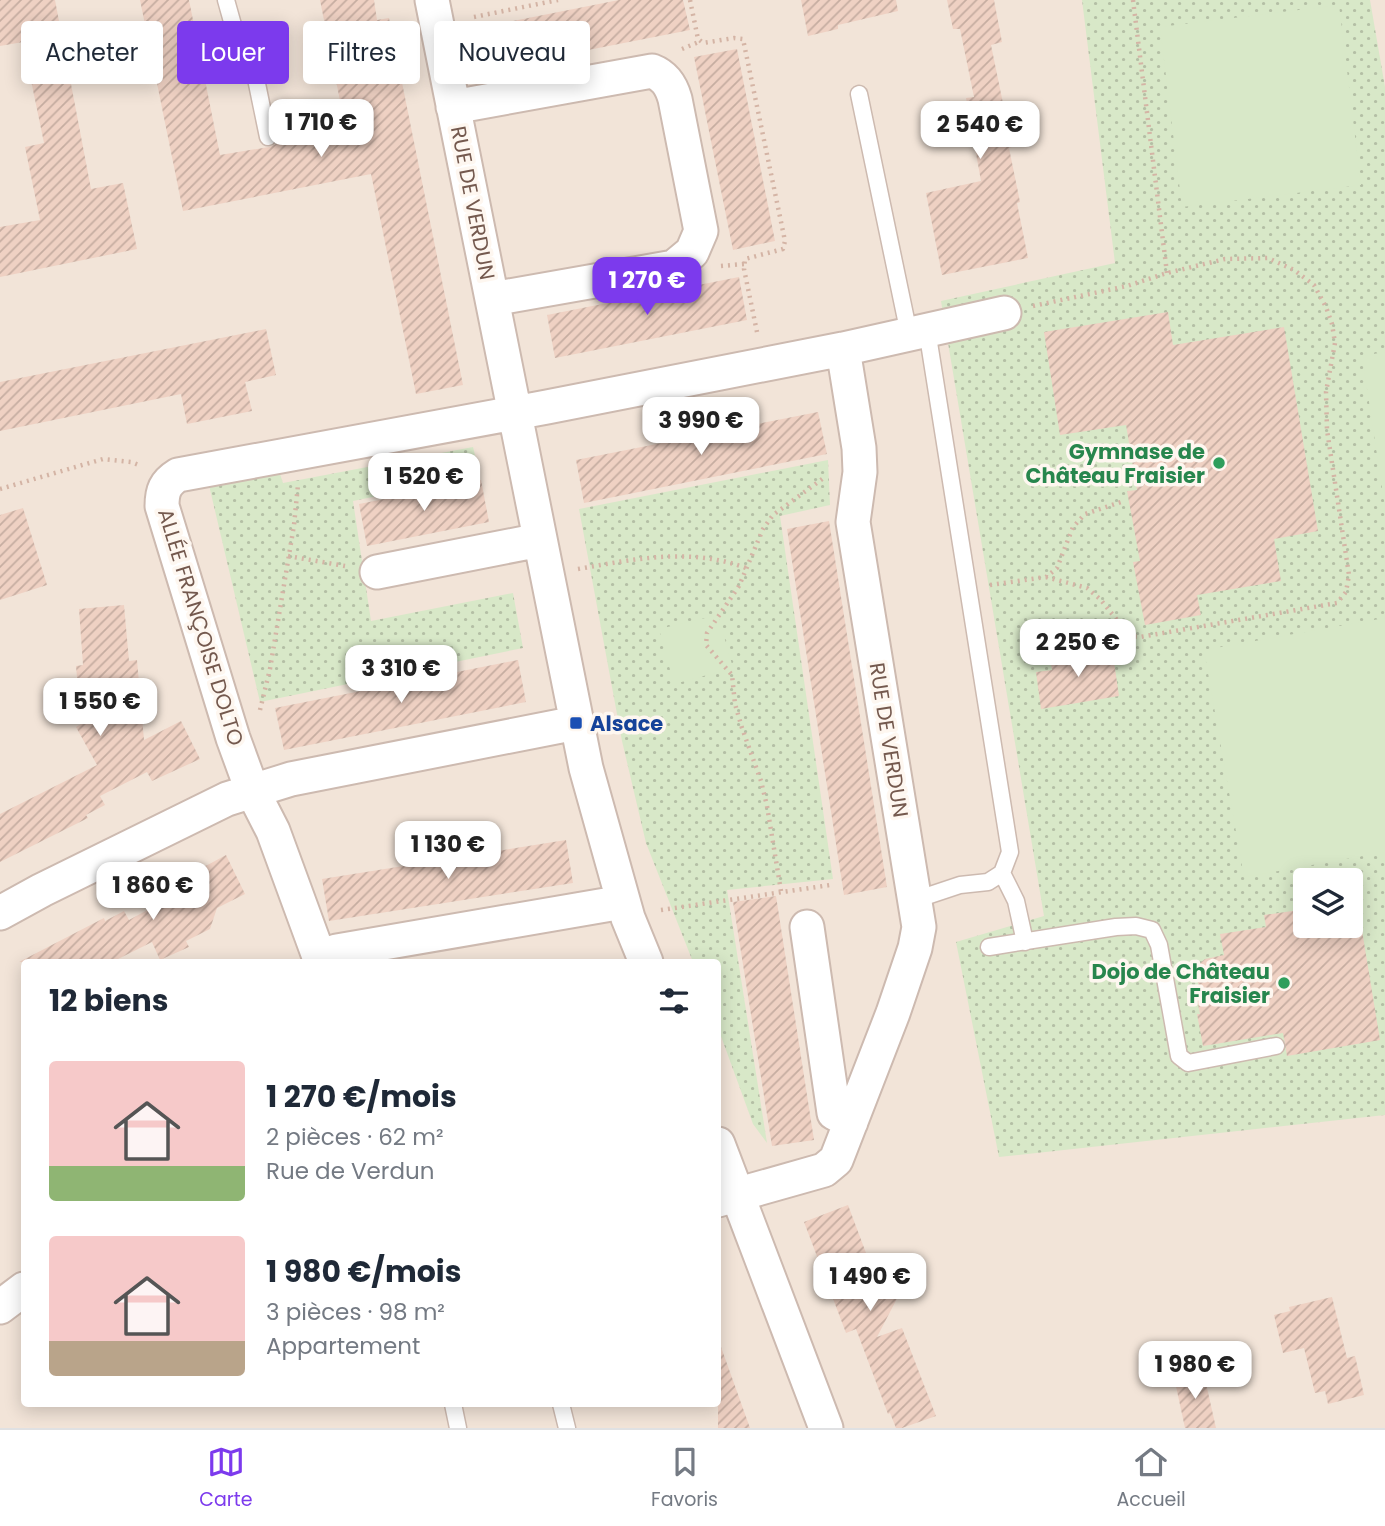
<!DOCTYPE html>
<html lang="fr">
<head>
<meta charset="utf-8">
<style>
  :root { --surface:#fff; --page:#f6f6f7; --text:#1f2937; --muted:#747a83; --line:#e0e1e3; --accent:#7c3aed }
  body { margin:0; font-family:Poppins,sans-serif; background:var(--page); color:var(--text); height:100vh; display:flex; flex-direction:column; font-size:26px; white-space:nowrap }
  * { box-sizing:border-box; margin:0 }
  p { font-size:23px; color:var(--muted) }
  .icon { flex:none; width:38px; height:38px; fill:none; stroke:currentColor; stroke-width:2; stroke-linecap:round; stroke-linejoin:round }
  .map { position:relative; flex:1; overflow:hidden }
  .drawer { position:absolute; left:21px; top:959px; width:700px; height:448px; display:flex; flex-direction:column; background:var(--surface); border-radius:7px; box-shadow:0 4px 18px #0003 }
  .drawer>* { flex:none }
  .guide { position:absolute; left:21px; top:21px; width:700px; height:63px; display:flex; gap:14px }
  .buttons { position:absolute; left:1293px; top:868px; display:grid; gap:14px }
  .buttons a { display:grid; place-items:center; width:70px; height:70px; border-radius:7px; background:var(--surface); box-shadow:0 4px 18px #0003; font-size:35px }
  .price { position:absolute; translate:-50% -60px; padding:0 16px; border-radius:14px; background:#fff; color:#222; font-size:23px; line-height:46px; filter:drop-shadow(0 2px 4px #0008) }
  .price::after { content:''; position:absolute; left:50%; top:42px; width:21px; height:16px; margin-left:-10px; background:inherit; clip-path:polygon(0 0,100% 0,50% 100%) }
  .price.on { background:var(--accent); color:#fff }
  ul { padding:0; list-style:none }
  li { display:flex; align-items:center; gap:21px; height:175px; padding:0 28px }
  li span { display:grid; place-items:center; flex:none; width:196px; height:140px; border-radius:7px; color:#555 }
  li>.icon { margin-inline-start:auto }
  span .icon { width:84px; height:84px; fill:#fffc; stroke-width:1 }
  li b { font-size:30px }
  h2 { display:flex; justify-content:space-between; align-items:center; height:84px; padding:0 28px; font-size:30px }
  .pill { padding:0 24px; border-radius:7px; background:var(--surface); box-shadow:0 4px 18px #0003; font-size:24px; line-height:63px }
  .pill.on { background:var(--accent); color:#fff }
  .dock { display:flex; justify-content:space-around; align-items:center; height:98px; border-top:2px solid var(--line); background:var(--surface); font-size:19px; color:var(--muted) }
  .dock a { display:grid; justify-items:center; gap:4px }
  .dock .on { color:var(--accent) }
  .map>svg:first-child { display:block }
  .residential { fill:#f2e4d8; fill-rule:evenodd }
  .grass { fill:url(#grass-dots); fill-rule:evenodd }
  .park { fill:#d8e8c8 }
  .building { fill:url(#building-hatch) }
  .lines { fill:none; stroke-linecap:round; stroke-linejoin:round }
  .service-casing { stroke:#cdbab0; stroke-width:19 }
  .minor-casing { stroke:#cdbab0; stroke-width:37 }
  .path { stroke:#d4b4a5; stroke-width:4.5; stroke-dasharray:2 5; stroke-linecap:butt }
  .service { stroke:#fff; stroke-width:16 }
  .minor { stroke:#fff; stroke-width:33 }
  .leisure-dot { fill:#2e9e5b; stroke:#fef7f0; stroke-width:2.5 }
  .transit-dot { fill:#1a4fb4; stroke:#fef7f0; stroke-width:2.5 }
  .labels { text-anchor:middle; dominant-baseline:central; stroke-width:7; stroke-linejoin:round; paint-order:stroke }
  .street-label { font-size:21px; fill:#74594e; stroke:#fef7f0 }
  .leisure-label { font-size:21px; font-weight:bold; fill:#27864d; stroke:#fef7f0; text-anchor:end }
  .transit-label { font-size:21px; font-weight:bold; fill:#164399; stroke:#fef7f0; text-anchor:start }
</style>
</head>
<body>
<div class="map">
<svg width="1385" height="1428" viewBox="0 0 1385 1428">
  <defs>
    <pattern id="grass-dots" width="8" height="8" patternUnits="userSpaceOnUse" patternTransform="scale(1.75)"><rect width="8" height="8" fill="#d8e8c8"/><path d="M2 2h.1M6 6h.1" fill="none" stroke="#b4bfa5" stroke-width="1.8" stroke-linecap="round"/></pattern>
    <pattern id="building-hatch" width="6" height="6" patternUnits="userSpaceOnUse" patternTransform="scale(1.75)"><rect width="6" height="6" fill="#efd1c3"/><path d="M-1 1l2-2M0 6l6-6M5 7l2-2" fill="none" stroke="#c6ada1"/></pattern>
  </defs>
  <rect width="100%" height="100%" fill="#fbf3e9"/>
  <!-- residential -->
  <path class="residential" d="M 0,0 L 1385,0 L 1385,1428 L 0,1428 ZM 1306,880 L 1351,880 L 1351,926 L 1306,926 ZM 24,962 L 718,962 L 718,1404 L 24,1404 Z"/>
  <!-- grass -->
  <path class="grass" d="M 1082,0 L 1370,0 L 1385,87 L 1385,1115 L 999,1157 L 956,942 L 1044,916 L 941,301 L 1115,263 ZM 1306,880 L 1351,880 L 1351,926 L 1306,926 Z
    M 473,447 L 480,475 L 353,501 L 371,621 L 513,593 L 523,648 L 260,702 L 208,481 L 278,468 L 283,483 Z
    M 828,460 L 830,505 L 780,516 L 833,879 L 727,890 L 767,1143 L 753,1124 L 718,1028 L 718,962 L 693,962 L 646,843 L 622,741 L 579,509 Z"/>
  <!-- park -->
  <path class="park" d="M 1339,5 L 1361,185 L 1182,207 L 1160,27 Z
    M 1385,352 L 1385,507 L 1362,356 Z
    M 718,615 L 733,668 L 674,684 L 659,629 Z
    M 1385,618 L 1385,852 L 1244,877 L 1204,650 Z"/>
  <!-- building -->
  <path class="building" d="M 0,0 L 55,0 L 91,189 L 123,183 L 137,249 L 0,277 L 0,227 L 40,220 L 25,147 L 44,143 L 23,42 L 0,46 Z
    M 140,0 L 189,0 L 220,155 L 269,147 L 276,144 L 346,131 L 320,0 L 374,0 L 377,20 L 389,18 L 463,385 L 416,394 L 371,174 L 183,211 Z
    M 619,0 L 683,0 L 690,30 L 496,68 L 488,26 Z
    M 801,0 L 896,0 L 898,11 L 838,25 L 838,29 L 808,36 Z
    M 947,0 L 994,0 L 1002,42 L 991,45 L 1012,147 L 1009,148 L 1020,202 L 1017,203 L 1028,258 L 942,275 L 926,193 L 981,181 L 966,98 L 974,97 L 960,29 L 953,29 Z
    M 737,49 L 775,241 L 733,250 L 694,57 Z
    M 739,277 L 747,320 L 555,358 L 547,315 Z
    M 1168,312 L 1173,345 L 1284,327 L 1318,531 L 1274,539 L 1281,581 L 1197,595 L 1201,615 L 1145,625 L 1133,562 L 1140,561 L 1127,491 L 1137,490 L 1126,425 L 1060,435 L 1044,332 Z
    M 266,329 L 276,375 L 245,382 L 252,411 L 187,424 L 181,394 L 0,431 L 0,382 Z
    M 818,412 L 827,454 L 584,503 L 576,460 Z
    M 481,480 L 489,522 L 367,546 L 359,504 Z
    M 23,508 L 47,585 L 0,600 L 0,515 Z
    M 829,521 L 887,887 L 844,895 L 787,529 Z
    M 124,605 L 129,661 L 137,660 L 144,740 L 181,721 L 200,759 L 152,781 L 147,772 L 100,796 L 105,805 L 86,815 L 88,818 L 0,862 L 0,814 L 97,765 L 76,727 L 81,724 L 76,666 L 83,665 L 79,609 Z
    M 1112,648 L 1119,696 L 1041,709 L 1036,672 L 1052,670 L 1050,658 Z
    M 518,660 L 526,702 L 284,750 L 275,708 Z
    M 566,840 L 573,883 L 329,921 L 322,879 Z
    M 226,855 L 245,894 L 217,908 L 210,929 L 186,941 L 189,947 L 160,960 L 152,942 L 112,962 L 19,962 L 104,918 L 105,921 L 124,911 L 129,920 L 175,895 L 172,887 L 190,878 L 189,875 Z
    M 776,896 L 814,1140 L 772,1146 L 733,902 Z
    M 1357,900 L 1380,1040 L 1287,1056 L 1283,1033 L 1203,1046 L 1197,1014 L 1200,1014 L 1197,999 L 1201,998 L 1195,967 L 1205,959 L 1224,955 L 1220,934 L 1266,927 L 1264,915 L 1306,909 L 1306,926 L 1351,926 L 1351,901 Z
    M 848,1205 L 869,1261 L 890,1253 L 903,1287 L 877,1337 L 902,1328 L 936,1416 L 902,1428 L 896,1428 L 890,1413 L 888,1414 L 856,1329 L 846,1333 L 804,1222 Z
    M 1332,1297 L 1347,1358 L 1355,1356 L 1364,1395 L 1328,1404 L 1325,1391 L 1315,1393 L 1304,1348 L 1283,1353 L 1274,1315 L 1290,1311 L 1289,1307 Z
    M 721,1347 L 750,1428 L 718,1428 L 718,1348 Z
    M 1203,1370 L 1216,1428 L 1185,1428 L 1174,1377 Z"/>
  <g class="lines">
    <!-- service casing -->
    <g class="service-casing">
      <path id="service" d="M 226,0 L 233,25 L 249,45 L 268,137
        M 859,94 L 909,334
        M 1002,873 L 1016,901 L 1025,942
        M 915,900 L 960,885 L 988,882 L 1002,873 L 1010,852 L 927,330
        M 989,947 L 1116,927 L 1136,926 L 1152,930 L 1159,945 L 1179,1056 L 1188,1063 L 1276,1046
        M 453,1404 L 458,1428
        M 561,1404 L 567,1428"/>
    </g>
    <!-- minor casing -->
    <g class="minor-casing">
      <path id="minor" d="M 432,0 L 586,768 L 628,918 L 646,962
        M 453,107 L 652,71 C 665,76 671,85 675,99 L 701,231 L 692,252 L 674,267 L 492,299
        M 377,572 L 540,540
        M 0,913 L 42,890 L 227,799 L 291,779 L 576,723
        M 807,927 L 834,1113 L 851,1122
        M 319,957 L 337,951 L 623,902
        M 321,962 L 273,831 L 252,790 L 233,738 L 162,506 C 162,491 165,483 178,475 L 547,407 L 843,349 L 1004,313
        M 718,1144 L 826,1428
        M 718,1200 L 824,1170 L 836,1160 L 893,1013 L 915,948 L 919,927 L 853,522 L 860,472 L 859,448 L 843,349
        M 0,1307 L 24,1289"/>
    </g>
    <!-- path -->
    <path class="path" d="M 690,0 L 698,39 L 703,43 L 734,38 L 743,39 L 785,241 L 783,249 L 745,259 L 744,269 L 757,332
      M 1133,0 L 1167,273
      M 474,17 L 558,0
      M 682,49 L 701,41
      M 721,266 L 744,264
      M 1033,306 L 1127,286 L 1167,273 L 1225,259 L 1268,258 L 1294,270 L 1314,285 L 1326,307 L 1332,324 L 1335,343 L 1326,392 L 1327,430 L 1349,575 L 1346,592 L 1337,603 L 1140,637 L 1130,636 L 1100,599 L 1087,588 L 1046,577
      M 0,489 L 103,459 L 131,462 L 141,466
      M 288,556 L 345,566
      M 578,569 C 635,559 690,547 746,568
      M 990,585 L 1046,577 L 1057,568 L 1073,527 L 1085,514 L 1121,502
      M 260,710 L 270,669 L 294,525 L 298,485
      M 781,891 L 767,806 L 761,781 L 742,728 L 735,704 L 732,675 L 706,645 L 707,633 L 739,586 L 763,529 L 773,515 L 825,477
      M 661,910 L 830,885"/>
    <!-- service -->
    <use href="#service" class="service"/>
    <!-- minor -->
    <use href="#minor" class="minor"/>
  </g>
  <!-- markers -->
  <g class="leisure-dot">
    <circle cx="1219" cy="463" r="7"/>
    <circle cx="1284" cy="983" r="7"/>
  </g>
  <rect class="transit-dot" x="569" y="716" width="14" height="14" rx="3.5"/>
  <g class="labels">
    <!-- street labels -->
    <g class="street-label">
      <text transform="translate(473 203) rotate(79)">RUE DE VERDUN</text>
      <text transform="translate(201 627) rotate(73)">ALLÉE FRANÇOISE DOLTO</text>
      <text transform="translate(889 740) rotate(81)">RUE DE VERDUN</text>
    </g>
    <!-- leisure labels -->
    <g class="leisure-label">
      <text x="1205" y="451">Gymnase de<tspan x="1205" dy="24">Château Fraisier</tspan></text>
      <text x="1270" y="971">Dojo de Château<tspan x="1270" dy="24">Fraisier</tspan></text>
    </g>
    <!-- transit labels -->
    <g class="transit-label">
      <text x="590" y="723">Alsace</text>
    </g>
  </g>
</svg>
<div class="buttons">
<a><svg class="icon" aria-label="layers" viewBox="0 0 24 24"><path d="M12 4l9 5-9 5-9-5zM3 14l9 5 9-5"/></svg></a>
</div>
<b class="price" style="left:321px;top:159px">1 710 €</b>
<b class="price" style="left:980px;top:161px">2 540 €</b>
<b class="price on" style="left:647px;top:317px">1 270 €</b>
<b class="price" style="left:701px;top:457px">3 990 €</b>
<b class="price" style="left:424px;top:513px">1 520 €</b>
<b class="price" style="left:1078px;top:679px">2 250 €</b>
<b class="price" style="left:401px;top:705px">3 310 €</b>
<b class="price" style="left:100px;top:738px">1 550 €</b>
<b class="price" style="left:448px;top:881px">1 130 €</b>
<b class="price" style="left:153px;top:922px">1 860 €</b>
<b class="price" style="left:870px;top:1313px">1 490 €</b>
<b class="price" style="left:1195px;top:1401px">1 980 €</b>
<div class="guide">
<a class="pill">Acheter</a>
<a class="pill on">Louer</a>
<a class="pill">Filtres</a>
<a class="pill">Nouveau</a>
</div>
<section class="drawer">
<h2>12 biens<svg class="icon" aria-label="filters" viewBox="0 0 24 24"><path d="M4 7h16M4 17h16"/><circle cx="9" cy="7" r="2"/><circle cx="15" cy="17" r="2"/></svg></h2>
<ul>
<li><span style="background:linear-gradient(#f6c9c9 75%,#8fb573 0)"><svg class="icon" aria-label="home" viewBox="0 0 24 24"><path d="M3 11l9-7 9 7M6 9v11h12V9"/></svg></span><div><b>1 270 €/mois</b><p>2 pièces · 62 m²</p><p>Rue de Verdun</p></div></li>
<li><span style="background:linear-gradient(#f6c9c9 75%,#b9a48a 0)"><svg class="icon" aria-label="home" viewBox="0 0 24 24"><path d="M3 11l9-7 9 7M6 9v11h12V9"/></svg></span><div><b>1 980 €/mois</b><p>3 pièces · 98 m²</p><p>Appartement</p></div></li>
</ul>
</section>
</div>
<nav class="dock">
<a class="on"><svg class="icon" aria-label="map" viewBox="0 0 24 24"><path d="M3 6l6-2 6 2 6-2v14l-6 2-6-2-6 2zM9 4v14M15 6v14"/></svg>Carte</a>
<a><svg class="icon" aria-label="saved" viewBox="0 0 24 24"><path d="M7 4h10v16l-5-4-5 4z"/></svg>Favoris</a>
<a><svg class="icon" aria-label="home" viewBox="0 0 24 24"><path d="M3 11l9-7 9 7M6 9v11h12V9"/></svg>Accueil</a>
</nav>
</body>
</html>
